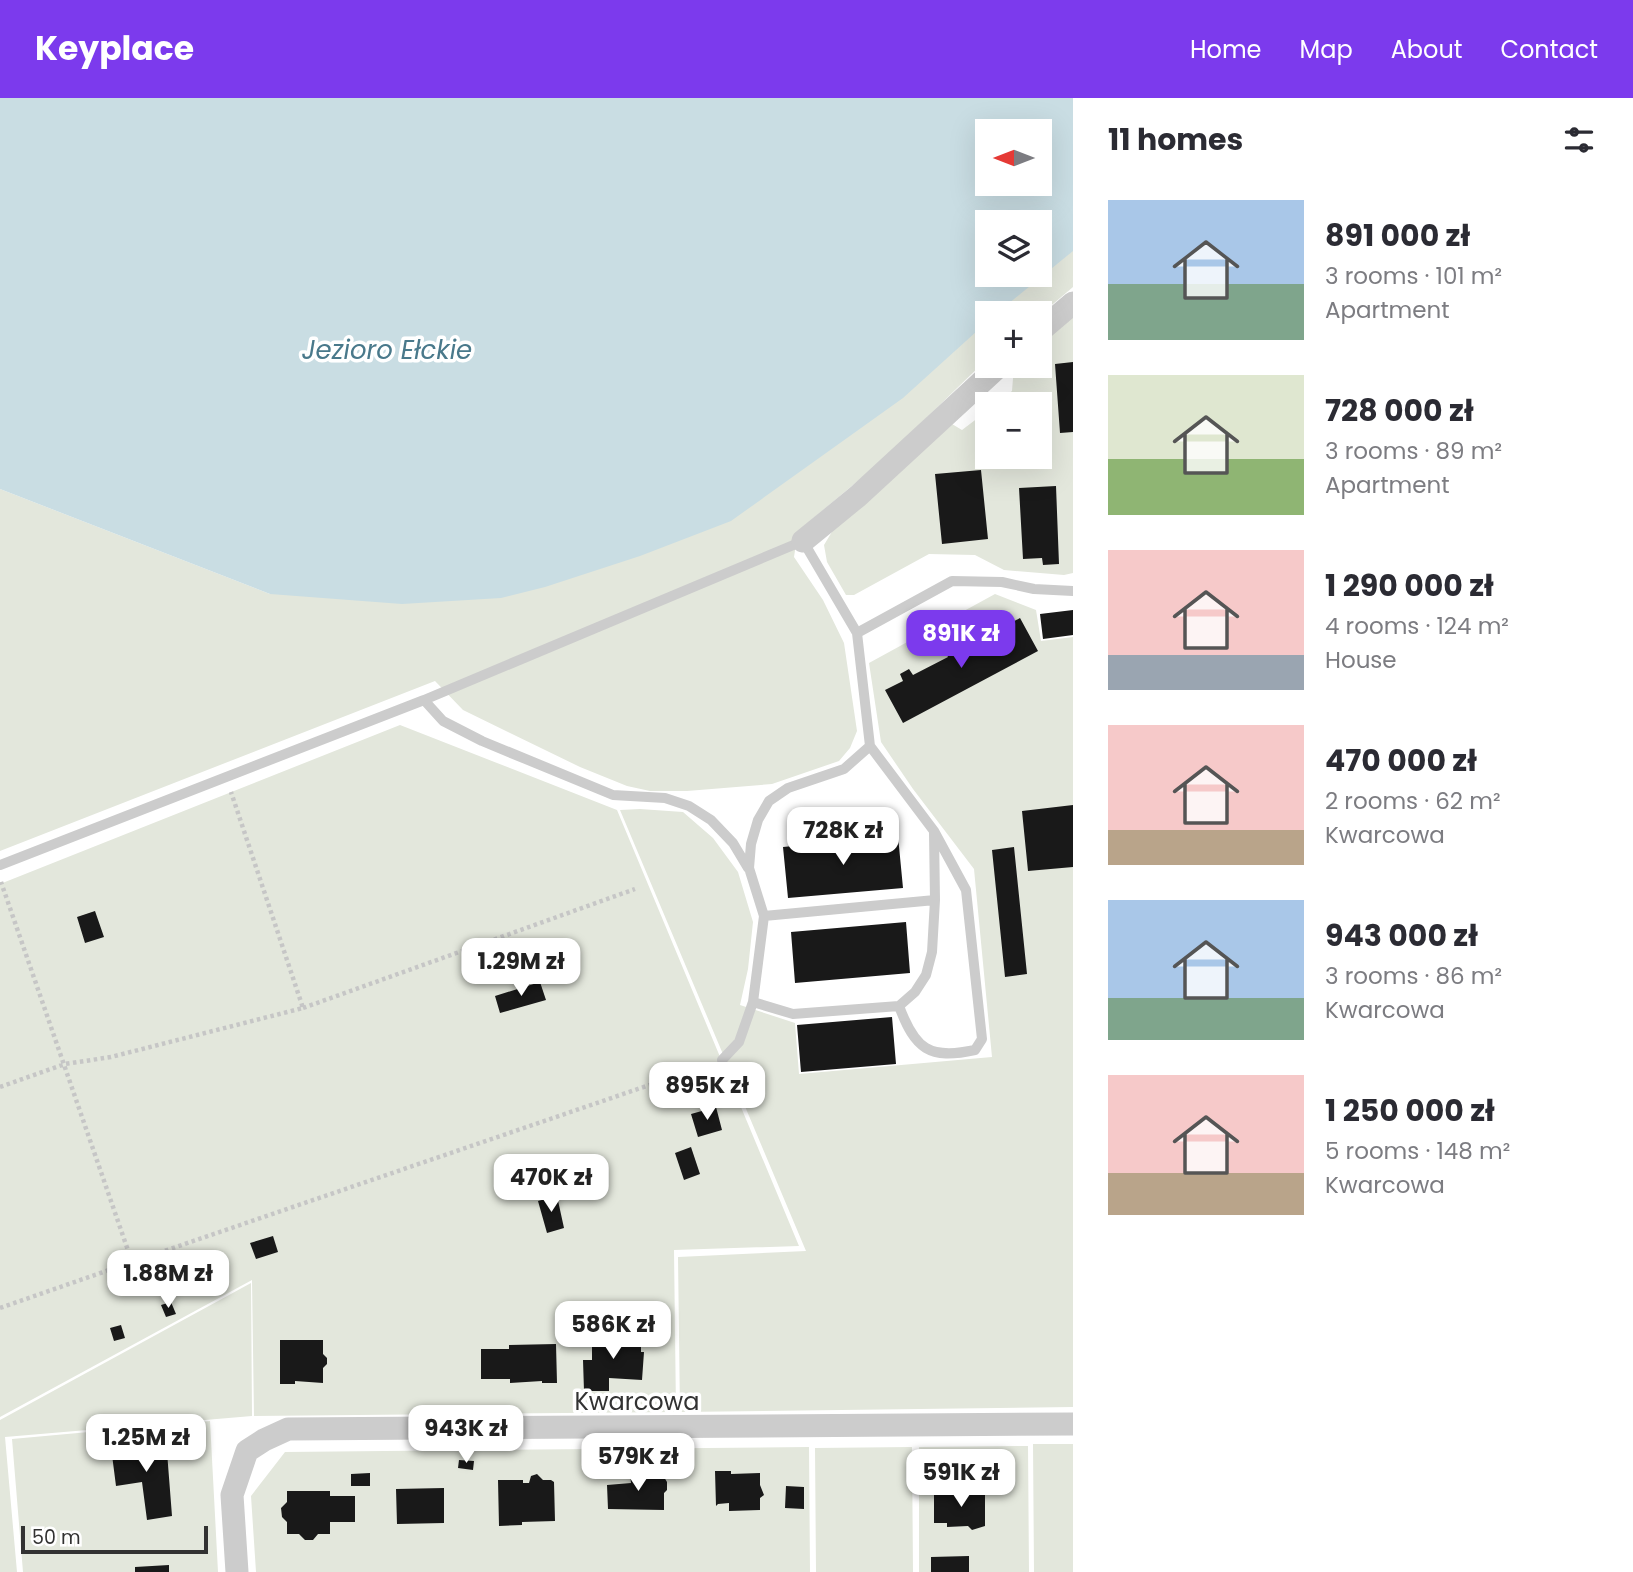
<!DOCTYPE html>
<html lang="en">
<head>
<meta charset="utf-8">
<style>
  :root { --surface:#fff; --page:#f7f7f7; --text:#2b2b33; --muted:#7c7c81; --accent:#7c3aed }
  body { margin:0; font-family:Poppins,sans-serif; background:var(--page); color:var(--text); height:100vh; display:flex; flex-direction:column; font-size:26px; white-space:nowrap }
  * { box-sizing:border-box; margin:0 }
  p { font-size:23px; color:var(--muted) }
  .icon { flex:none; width:38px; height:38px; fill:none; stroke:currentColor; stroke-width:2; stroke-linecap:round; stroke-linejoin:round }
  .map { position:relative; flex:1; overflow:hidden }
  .side { display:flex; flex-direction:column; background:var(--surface); width:560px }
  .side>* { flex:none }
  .needle { width:46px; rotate:270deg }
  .fabs { position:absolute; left:975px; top:21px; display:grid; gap:14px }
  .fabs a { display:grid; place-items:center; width:77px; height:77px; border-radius:0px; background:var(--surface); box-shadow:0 7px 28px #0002; font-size:35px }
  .scale { position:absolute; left:21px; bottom:18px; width:187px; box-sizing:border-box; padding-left:7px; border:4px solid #323232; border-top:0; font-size:19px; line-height:24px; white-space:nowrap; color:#323232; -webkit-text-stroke:5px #fff; paint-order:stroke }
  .price { position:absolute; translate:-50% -60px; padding:0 16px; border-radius:14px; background:#fff; color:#222; font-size:23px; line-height:46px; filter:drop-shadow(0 2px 4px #0008) }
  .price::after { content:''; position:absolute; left:50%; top:42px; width:21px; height:16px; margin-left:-10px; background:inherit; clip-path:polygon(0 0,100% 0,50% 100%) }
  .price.selected { background:var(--accent); color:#fff }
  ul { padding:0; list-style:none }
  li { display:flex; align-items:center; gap:21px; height:175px; padding:0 35px }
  li span { display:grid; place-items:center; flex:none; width:196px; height:140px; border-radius:0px; color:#555 }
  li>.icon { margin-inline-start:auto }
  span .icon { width:84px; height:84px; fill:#fffc; stroke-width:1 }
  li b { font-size:30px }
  h2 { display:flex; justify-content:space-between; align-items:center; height:84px; padding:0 35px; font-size:30px }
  header { display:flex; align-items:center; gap:42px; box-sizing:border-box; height:98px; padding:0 35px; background:var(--accent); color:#fff }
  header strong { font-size:33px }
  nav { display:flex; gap:38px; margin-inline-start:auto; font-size:24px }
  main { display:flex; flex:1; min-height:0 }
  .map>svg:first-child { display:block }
  .green { fill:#e3e7dc }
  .water { fill:#c9dde3; fill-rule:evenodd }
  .building { fill:#191919 }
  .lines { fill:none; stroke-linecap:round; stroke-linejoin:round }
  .path { stroke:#c6c6c6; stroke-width:4.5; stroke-dasharray:3.5 3.5; stroke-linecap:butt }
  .service { stroke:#ccc; stroke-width:10 }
  .minor { stroke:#ccc; stroke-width:23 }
  .labels { text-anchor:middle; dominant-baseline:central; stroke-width:7; stroke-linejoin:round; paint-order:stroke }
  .street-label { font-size:24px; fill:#323232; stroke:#fff }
  .water-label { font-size:26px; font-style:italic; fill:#49798b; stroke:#fff }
</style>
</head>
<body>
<header>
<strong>Keyplace</strong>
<nav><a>Home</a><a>Map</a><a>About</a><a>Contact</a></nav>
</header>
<main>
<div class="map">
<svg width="1073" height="1474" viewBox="0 0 1073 1474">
  <rect width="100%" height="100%" fill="#fff"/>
  <!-- green -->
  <path class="green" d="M 1073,120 L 1073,189 L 1040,217 L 1040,215 L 987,215 L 987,261 L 884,361 L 798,433 L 794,459 L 823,502 L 844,545 L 857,633 L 850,650 L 839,663 L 772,686 L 687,693 L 650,693 L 627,688 L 580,669 L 463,612 L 435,583 L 0,753 L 0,391 L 270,496 L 856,299 L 1040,177 Z
    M 1073,216 L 1073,475 L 1064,477 L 1004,472 L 975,457 L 929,456 L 854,497 L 846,497 L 827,464 L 824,447 L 836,427 L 947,323 L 962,332 L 987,313 L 987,359 L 1040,359 L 1040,306 L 996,306 L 1012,293 L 1014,268 L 1040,268 L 1040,243 Z
    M 995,496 L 1036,512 L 1041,543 L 1073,539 L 1073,1309 L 680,1314 L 678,1159 L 806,1153 L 620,712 L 640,711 L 683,714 L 713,740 L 738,774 L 753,824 L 748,871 L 740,907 L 795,925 L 799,976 L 992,959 L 974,771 L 913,691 L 881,644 L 869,565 Z
    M 400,627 L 617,712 L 799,1148 L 674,1152 L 676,1314 L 254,1318 L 252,1182 L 0,1319 L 0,786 Z
    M 251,1185 L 252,1318 L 5,1339 L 17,1474 L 0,1474 L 0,1322 Z
    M 210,1323 L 218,1474 L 23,1474 L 12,1341 Z
    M 1033,1346 L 1073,1346 L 1073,1474 L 1034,1474 Z
    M 1028,1348 L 1029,1474 L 919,1474 L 919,1349 Z
    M 809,1349 L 810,1474 L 256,1474 L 251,1398 L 285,1354 Z
    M 912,1349 L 913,1474 L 816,1474 L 815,1350 Z"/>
  <!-- water -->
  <path class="water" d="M 0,0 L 1073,0 L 1073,153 L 997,215 L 987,215 L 987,224 L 903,300 L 731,423 L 640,458 L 545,489 L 501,500 L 402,506 L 270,496 L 0,391 ZM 987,33 L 1040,33 L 1040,86 L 987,86 ZM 987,124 L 1040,124 L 1040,177 L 987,177 Z"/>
  <!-- building -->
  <path class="building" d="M 1073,264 L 1073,334 L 1060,335 L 1055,266 Z
    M 981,372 L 988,441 L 942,446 L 935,376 Z
    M 1056,388 L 1059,466 L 1043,467 L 1042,460 L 1023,461 L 1019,390 Z
    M 1073,512 L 1073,537 L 1043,541 L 1040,516 Z
    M 1020,520 L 1038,553 L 903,625 L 885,592 L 903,583 L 900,576 L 909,571 L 913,577 L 948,559 L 945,553 L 955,548 L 957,553 L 992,535 L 989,529 L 999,523 L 1002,530 Z
    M 1073,707 L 1073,769 L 1028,773 L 1022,713 Z
    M 898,738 L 903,790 L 788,800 L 783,749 Z
    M 1014,749 L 1027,876 L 1005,879 L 992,752 Z
    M 95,813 L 104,839 L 85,845 L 77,819 Z
    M 906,824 L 910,875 L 795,885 L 791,834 Z
    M 540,884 L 546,902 L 500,915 L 495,898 Z
    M 892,919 L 896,966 L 801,974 L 797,927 Z
    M 716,1009 L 722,1032 L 698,1039 L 691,1016 Z
    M 691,1049 L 700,1076 L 684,1082 L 675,1055 Z
    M 557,1098 L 564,1130 L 547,1135 L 538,1103 Z
    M 273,1138 L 278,1154 L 256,1161 L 250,1145 Z
    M 171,1204 L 176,1216 L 166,1219 L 161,1207 Z
    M 121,1227 L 125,1240 L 114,1243 L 110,1230 Z
    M 592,1237 L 632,1237 L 641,1245 L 641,1254 L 644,1254 L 642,1282 L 609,1280 L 609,1293 L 584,1293 L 583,1262 L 592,1262 Z
    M 280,1242 L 323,1242 L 323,1256 L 327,1260 L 327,1266 L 323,1270 L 323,1285 L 295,1283 L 295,1286 L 280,1286 Z
    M 556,1246 L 557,1285 L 542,1285 L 542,1283 L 510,1285 L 510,1281 L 481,1281 L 481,1251 L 509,1251 L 509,1247 Z
    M 166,1341 L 172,1418 L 147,1422 L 142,1384 L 116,1388 L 111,1349 L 145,1342 L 145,1344 Z
    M 459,1362 L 474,1363 L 473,1372 L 458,1370 Z
    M 715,1373 L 731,1373 L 731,1376 L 760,1375 L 760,1387 L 764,1397 L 760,1400 L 760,1412 L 729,1413 L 729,1405 L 718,1406 L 716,1408 Z
    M 630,1374 L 654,1374 L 654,1379 L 664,1379 L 667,1384 L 667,1392 L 664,1395 L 664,1412 L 608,1411 L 607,1387 L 631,1385 Z
    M 370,1375 L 370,1388 L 351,1388 L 351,1376 Z
    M 537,1376 L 543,1382 L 551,1382 L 554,1384 L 555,1423 L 522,1424 L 522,1427 L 499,1428 L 498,1382 L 523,1382 L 523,1385 L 529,1385 L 531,1378 Z
    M 786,1388 L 804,1389 L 804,1411 L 785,1410 Z
    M 444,1390 L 444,1425 L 397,1426 L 396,1391 Z
    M 985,1392 L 985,1428 L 972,1432 L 968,1428 L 947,1429 L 947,1425 L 934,1425 L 934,1395 L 946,1395 L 946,1393 Z
    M 287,1393 L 330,1393 L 330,1398 L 355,1398 L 355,1424 L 330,1424 L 330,1436 L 318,1436 L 313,1442 L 305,1442 L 299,1436 L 287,1436 L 287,1424 L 282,1419 L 281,1410 L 287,1404 Z
    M 969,1458 L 969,1474 L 931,1474 L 931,1459 Z
    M 169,1467 L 169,1474 L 135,1474 L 135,1469 Z"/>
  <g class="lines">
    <!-- path -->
    <path class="path" d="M 303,910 L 635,791
      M 0,989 L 65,966 L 111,959 L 303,910 L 231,694
      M 132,1164 L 708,967
      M 0,1210 L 132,1164 L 1,784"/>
    <!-- service -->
    <path class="service" d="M 424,602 L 443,623 L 482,643 L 613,697 L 665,700 L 689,708 L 711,722 L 733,745 L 748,770
      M 870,648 L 934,733 L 966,792 L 982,941 L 975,952 C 929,962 915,951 899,908
      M 0,767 L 424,602 L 803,443 L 857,535 L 952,483 L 1002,484 L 1034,491 L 1073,493
      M 764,818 L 935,802
      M 753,904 L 793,916 L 899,908 L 915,894 L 926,877 L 932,854 L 935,802 L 934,735
      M 722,962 L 739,944 L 753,904 L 764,818 L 749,770 L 751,746 L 758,722 L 769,703 L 788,690 L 844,671 L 870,648 L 857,535"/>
    <!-- minor -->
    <path class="minor" d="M 1040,233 L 1073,205
      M 803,443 L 858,398 L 999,268
      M 237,1474 L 232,1397 L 247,1353 L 264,1342 L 288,1331 L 1073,1326"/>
  </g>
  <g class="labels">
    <!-- street labels -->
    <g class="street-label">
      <text x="637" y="1303">Kwarcowa</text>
    </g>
    <!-- water labels -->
    <g class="water-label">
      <text x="387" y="252">Jezioro Ełckie</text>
    </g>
  </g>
</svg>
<div class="fabs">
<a><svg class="needle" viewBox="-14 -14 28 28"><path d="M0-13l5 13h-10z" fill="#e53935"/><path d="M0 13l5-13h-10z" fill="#7c7c81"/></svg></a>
<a><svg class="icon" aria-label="layers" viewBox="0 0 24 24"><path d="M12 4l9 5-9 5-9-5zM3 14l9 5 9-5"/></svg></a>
<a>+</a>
<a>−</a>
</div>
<div class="scale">50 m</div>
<b class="price selected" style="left:961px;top:572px">891K zł</b>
<b class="price" style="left:843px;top:769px">728K zł</b>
<b class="price" style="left:521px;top:900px">1.29M zł</b>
<b class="price" style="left:707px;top:1024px">895K zł</b>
<b class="price" style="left:551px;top:1116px">470K zł</b>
<b class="price" style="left:168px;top:1212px">1.88M zł</b>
<b class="price" style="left:613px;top:1263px">586K zł</b>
<b class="price" style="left:466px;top:1367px">943K zł</b>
<b class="price" style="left:146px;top:1376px">1.25M zł</b>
<b class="price" style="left:638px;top:1395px">579K zł</b>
<b class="price" style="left:961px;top:1411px">591K zł</b>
</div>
<section class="side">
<h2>11 homes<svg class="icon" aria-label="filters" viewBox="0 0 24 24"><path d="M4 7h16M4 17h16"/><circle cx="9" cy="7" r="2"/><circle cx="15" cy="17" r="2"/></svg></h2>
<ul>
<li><span style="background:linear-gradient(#a9c7e8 60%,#7fa58c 0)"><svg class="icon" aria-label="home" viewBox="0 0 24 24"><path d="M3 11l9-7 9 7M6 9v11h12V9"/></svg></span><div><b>891 000 zł</b><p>3 rooms · 101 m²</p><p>Apartment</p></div></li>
<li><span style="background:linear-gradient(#dfe7d0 60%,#8fb573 0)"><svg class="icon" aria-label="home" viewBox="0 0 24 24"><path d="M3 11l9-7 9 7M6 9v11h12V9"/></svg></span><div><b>728 000 zł</b><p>3 rooms · 89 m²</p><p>Apartment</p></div></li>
<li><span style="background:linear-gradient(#f6c9c9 75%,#9aa5b1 0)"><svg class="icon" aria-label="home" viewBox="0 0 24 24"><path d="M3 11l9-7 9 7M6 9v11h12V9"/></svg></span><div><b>1 290 000 zł</b><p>4 rooms · 124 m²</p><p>House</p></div></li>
<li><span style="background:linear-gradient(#f6c9c9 75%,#b9a48a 0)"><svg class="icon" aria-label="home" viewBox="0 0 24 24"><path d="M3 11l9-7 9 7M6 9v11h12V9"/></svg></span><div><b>470 000 zł</b><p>2 rooms · 62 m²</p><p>Kwarcowa</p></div></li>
<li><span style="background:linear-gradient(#a9c7e8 70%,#7fa58c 0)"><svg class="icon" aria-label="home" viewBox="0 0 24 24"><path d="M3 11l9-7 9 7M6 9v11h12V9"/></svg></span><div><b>943 000 zł</b><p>3 rooms · 86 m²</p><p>Kwarcowa</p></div></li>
<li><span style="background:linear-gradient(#f6c9c9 70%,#b9a48a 0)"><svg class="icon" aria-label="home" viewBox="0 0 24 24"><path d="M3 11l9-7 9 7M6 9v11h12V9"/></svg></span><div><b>1 250 000 zł</b><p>5 rooms · 148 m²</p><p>Kwarcowa</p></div></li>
</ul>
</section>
</main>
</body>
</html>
